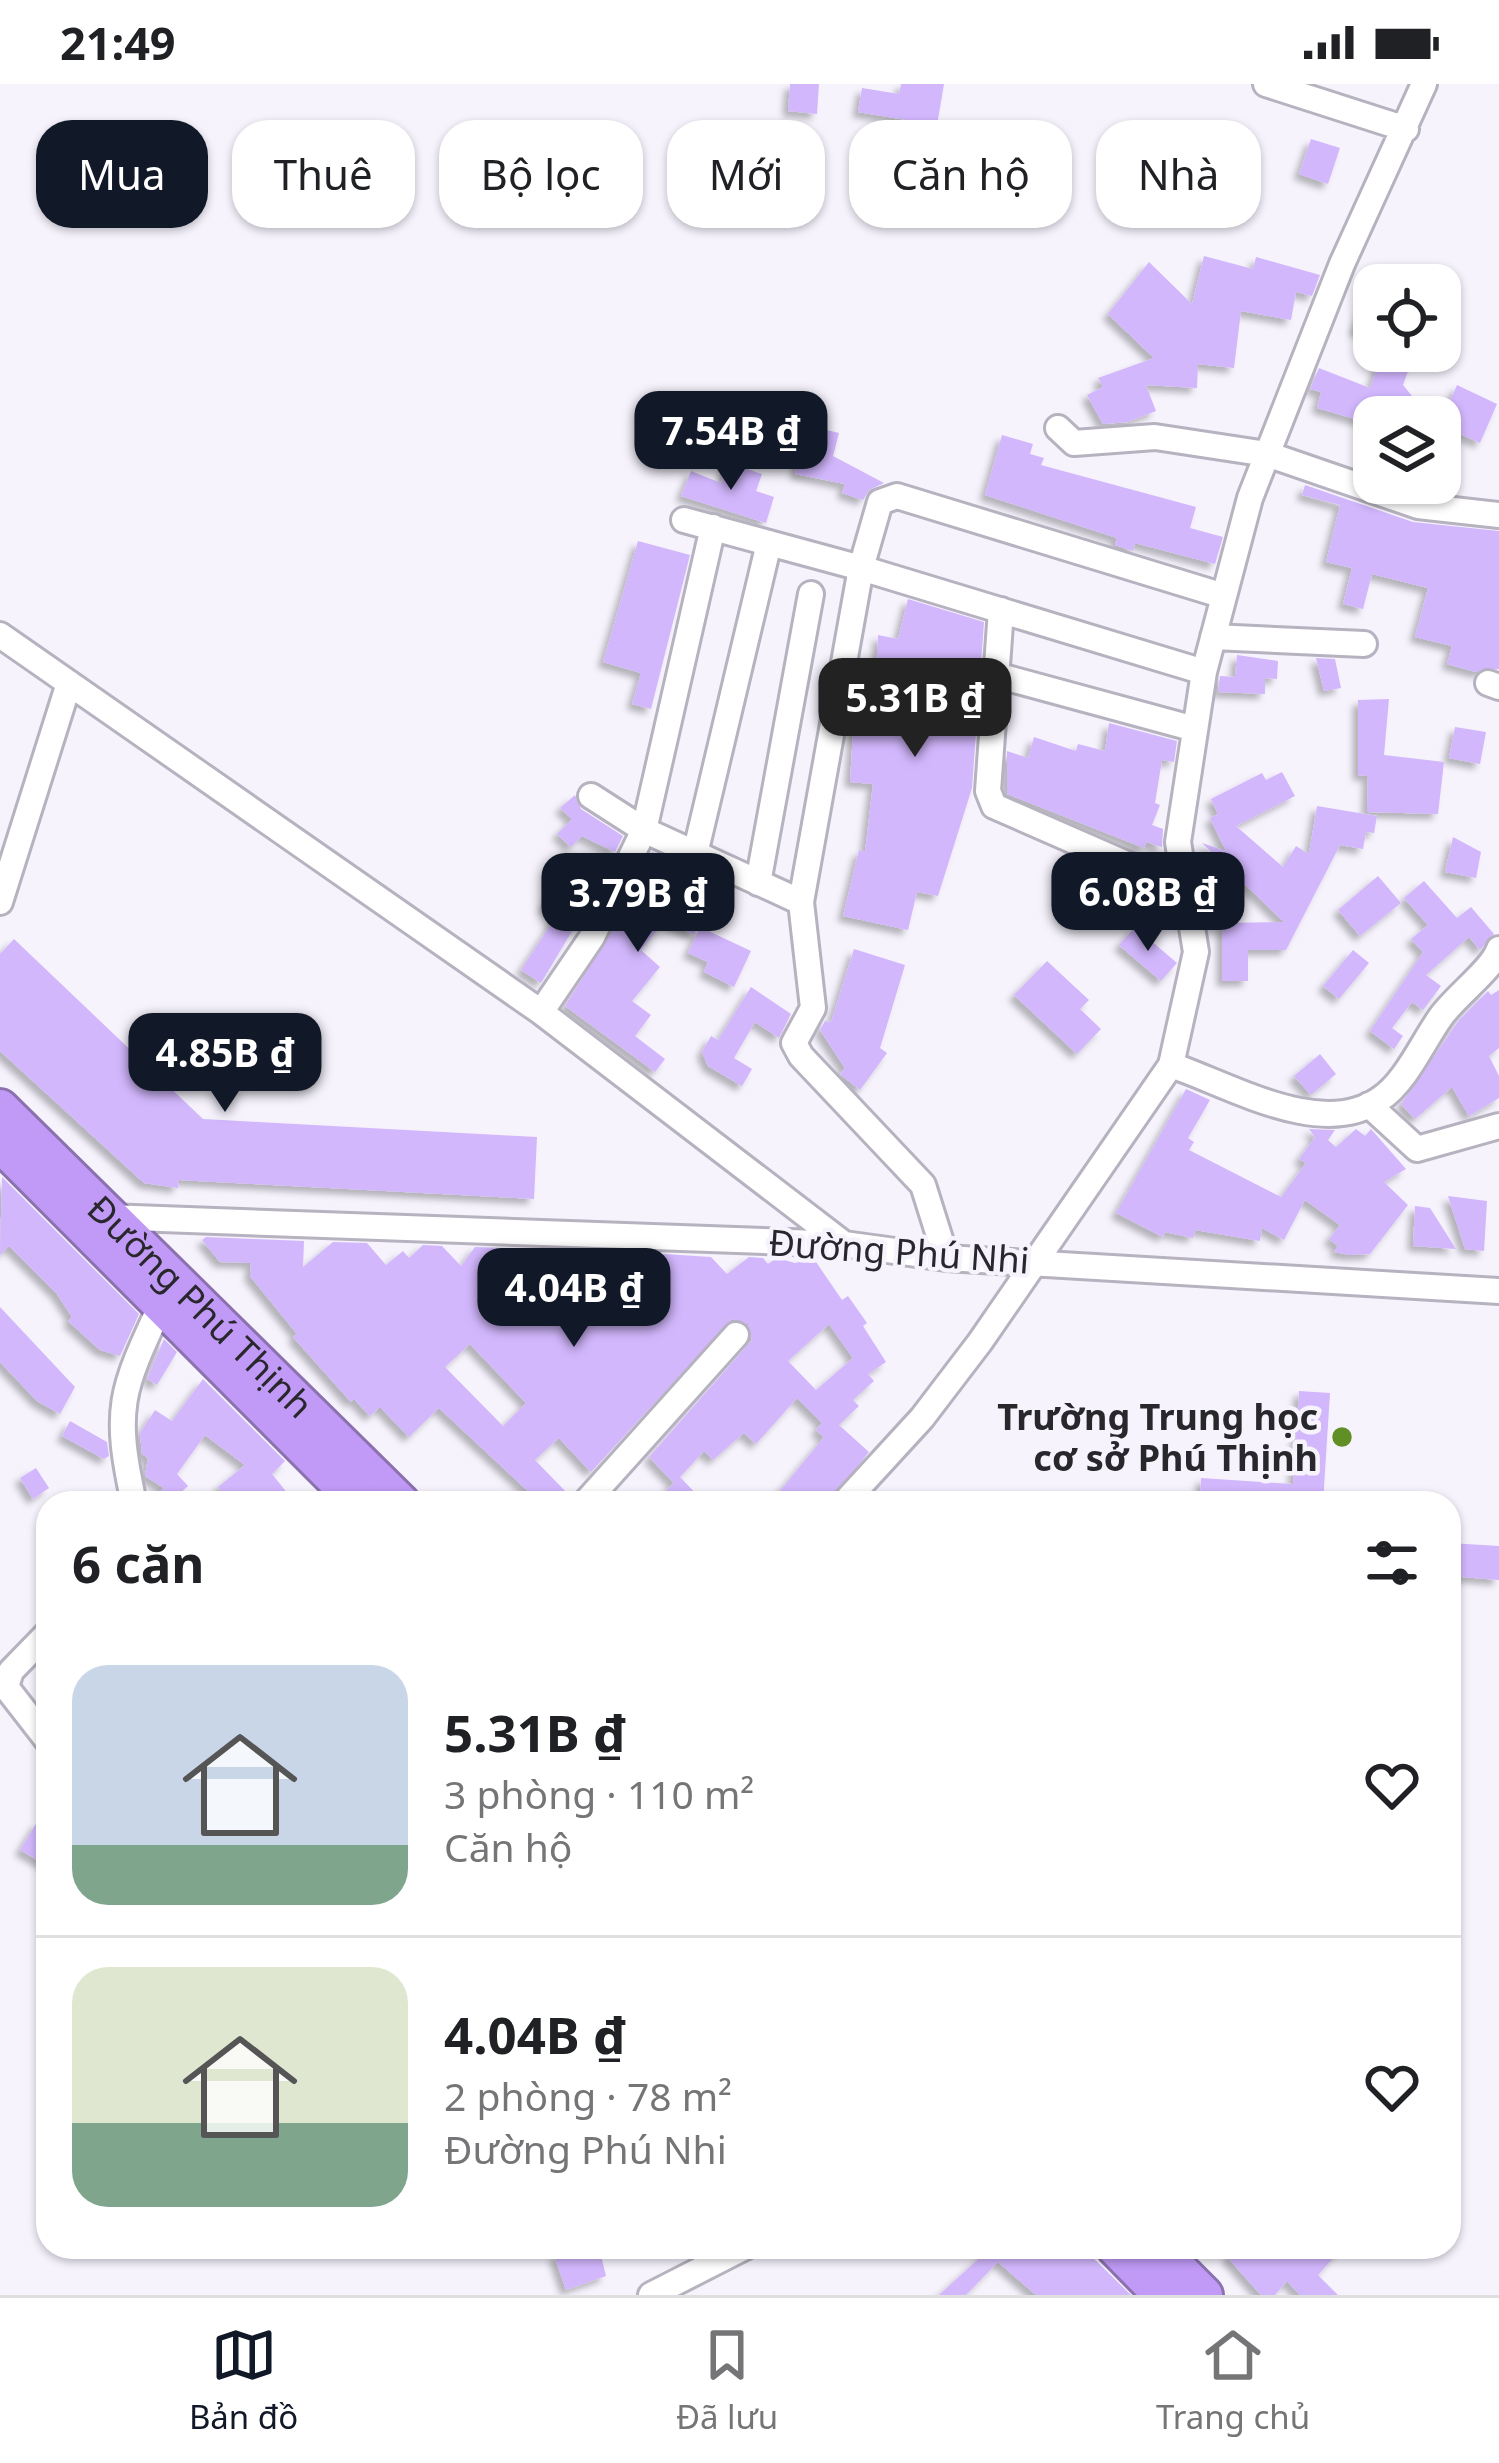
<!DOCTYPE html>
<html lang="vi">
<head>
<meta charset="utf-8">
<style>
  :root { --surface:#fff; --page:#f6f6f6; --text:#202124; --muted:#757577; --line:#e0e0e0; --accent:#111827 }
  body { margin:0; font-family:"Noto Sans",sans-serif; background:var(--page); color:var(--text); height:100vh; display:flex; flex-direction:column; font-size:45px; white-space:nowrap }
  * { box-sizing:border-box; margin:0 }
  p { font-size:39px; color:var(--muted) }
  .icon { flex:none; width:66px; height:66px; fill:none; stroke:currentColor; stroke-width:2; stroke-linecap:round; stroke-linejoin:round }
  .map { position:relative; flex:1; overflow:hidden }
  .drawer { position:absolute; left:36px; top:1407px; width:1425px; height:768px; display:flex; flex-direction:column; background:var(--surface); border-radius:36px; box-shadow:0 3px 9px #0004 }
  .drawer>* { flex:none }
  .hud { position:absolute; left:36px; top:36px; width:1428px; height:108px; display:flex; gap:24px }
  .buttons { position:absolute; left:1353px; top:180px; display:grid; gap:24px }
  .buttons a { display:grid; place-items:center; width:108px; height:108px; border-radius:24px; background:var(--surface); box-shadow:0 3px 9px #0004; font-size:60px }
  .price { position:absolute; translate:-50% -102px; padding:0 27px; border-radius:24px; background:var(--accent); color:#fff; font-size:39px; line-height:78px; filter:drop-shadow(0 3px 6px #0008) }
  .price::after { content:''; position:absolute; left:50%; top:72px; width:36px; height:27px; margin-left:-18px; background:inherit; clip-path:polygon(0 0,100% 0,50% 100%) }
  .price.on { background:#222; color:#fff }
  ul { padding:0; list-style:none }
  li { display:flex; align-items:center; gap:36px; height:300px; padding:0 36px }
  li+li { border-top:3px solid var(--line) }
  li span { display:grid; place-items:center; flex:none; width:336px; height:240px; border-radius:36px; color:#555 }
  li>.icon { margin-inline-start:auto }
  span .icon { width:144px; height:144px; fill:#fffc; stroke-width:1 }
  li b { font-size:51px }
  h2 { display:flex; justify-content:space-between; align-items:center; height:144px; padding:0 36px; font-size:51px }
  .pill { padding:0 42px; border-radius:36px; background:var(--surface); box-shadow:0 3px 9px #0004; font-size:42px; line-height:108px }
  .pill.on { background:var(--accent); color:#fff }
  .status { display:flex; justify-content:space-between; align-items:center; height:84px; padding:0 60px; background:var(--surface); direction:ltr }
  .status svg { height:33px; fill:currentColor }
  .tabs { display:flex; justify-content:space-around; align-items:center; height:168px; border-top:3px solid var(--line); background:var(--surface); font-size:33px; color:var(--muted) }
  .tabs a { display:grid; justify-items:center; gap:6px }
  .tabs .on { color:var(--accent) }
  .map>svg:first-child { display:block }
  .building { fill:#d2b7fd; fill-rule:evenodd; filter:url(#shadow) }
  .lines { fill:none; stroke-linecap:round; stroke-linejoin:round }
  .minor-casing { stroke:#b7b2bf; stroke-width:30 }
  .highway-casing { stroke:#8b72af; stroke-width:42 }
  .minor { stroke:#fff; stroke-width:24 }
  .highway { stroke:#c09af6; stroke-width:36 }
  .poi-dot { fill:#5f8f25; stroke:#f6f3fd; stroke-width:4.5 }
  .labels { text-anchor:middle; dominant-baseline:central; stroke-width:9; stroke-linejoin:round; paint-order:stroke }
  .street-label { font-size:36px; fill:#28272c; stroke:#f6f3fd }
  .poi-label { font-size:36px; font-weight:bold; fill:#28272c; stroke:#f6f3fd; text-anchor:end }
</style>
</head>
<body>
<div class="status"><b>21:49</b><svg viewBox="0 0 49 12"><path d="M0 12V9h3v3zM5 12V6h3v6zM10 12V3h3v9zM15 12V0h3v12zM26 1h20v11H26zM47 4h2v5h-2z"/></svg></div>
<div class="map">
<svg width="1499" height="2211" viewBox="0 0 1499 2211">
  <defs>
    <filter id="shadow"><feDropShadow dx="-5.5" dy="5.5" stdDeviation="3" flood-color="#0004"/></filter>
  </defs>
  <rect width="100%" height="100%" fill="#f6f3fd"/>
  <!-- building -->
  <path class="building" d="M 790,0 L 819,0 L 817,30 L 788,27 Z
    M 901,0 L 944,0 L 937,41 L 858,28 L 862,4 L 899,10 Z
    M 1184,47 L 1238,77 L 1224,119 L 1187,106 L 1193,93 L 1171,85 Z
    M 1311,55 L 1340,64 L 1328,100 L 1299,90 Z
    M 1204,172 L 1253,185 L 1256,173 L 1320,191 L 1312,212 L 1296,208 L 1291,236 L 1241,227 L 1234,284 L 1198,280 L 1197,304 L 1146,301 L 1156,327 L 1128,338 L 1103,340 L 1087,311 L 1103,303 L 1098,294 L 1154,274 L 1108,230 L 1149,178 L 1192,220 Z
    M 1373,198 L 1374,199 L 1374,254 L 1354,246 Z
    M 1383,267 L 1415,267 L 1403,301 L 1412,312 L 1447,323 L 1457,301 L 1497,320 L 1480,359 L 1440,341 L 1440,333 L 1414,333 L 1375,320 L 1369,339 L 1317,324 L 1321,308 L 1310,305 L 1319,284 L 1370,304 Z
    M 806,341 L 839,349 L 833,372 L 884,399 L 869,406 L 863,416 L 842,409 L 845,400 L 795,390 Z
    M 1002,351 L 1033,360 L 1030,370 L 1044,374 L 1041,381 L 1196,423 L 1190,444 L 1223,453 L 1215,480 L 1135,459 L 1133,467 L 1115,461 L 1117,454 L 985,411 Z
    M 728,379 L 762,390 L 756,407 L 774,413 L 766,439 L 681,412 L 691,387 L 721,399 Z
    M 1305,401 L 1413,438 L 1499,447 L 1499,585 L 1476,588 L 1447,580 L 1452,562 L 1415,553 L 1428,504 L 1372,490 L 1363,525 L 1343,520 L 1352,484 L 1326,478 L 1340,421 L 1302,411 Z
    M 638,457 L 690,471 L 651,625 L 632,620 L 641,589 L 603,578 Z
    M 908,515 L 984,538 L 972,704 L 938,812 L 917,808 L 908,846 L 843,832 L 859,766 L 865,768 L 873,700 L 850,698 L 854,633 L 862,634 L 864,609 L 875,610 L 878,551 L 898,555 Z
    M 1237,571 L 1278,577 L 1277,595 L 1265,594 L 1265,610 L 1218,608 L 1220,592 L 1235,593 Z
    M 1316,574 L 1335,575 L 1341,604 L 1324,607 Z
    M 1389,615 L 1384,671 L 1444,678 L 1438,730 L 1367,728 L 1368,692 L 1358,691 L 1358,616 Z
    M 1109,639 L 1177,657 L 1174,678 L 1162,676 L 1155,719 L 1160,721 L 1152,741 L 1163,745 L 1162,763 L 1146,758 L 1144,764 L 1007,710 L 1007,667 L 1028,674 L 1034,653 L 1076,667 L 1078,660 L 1105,667 Z
    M 1455,643 L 1486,648 L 1480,680 L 1449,674 Z
    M 1282,688 L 1295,712 L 1236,742 L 1283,783 L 1296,762 L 1309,770 L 1317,722 L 1377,732 L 1374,749 L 1366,748 L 1363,765 L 1340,761 L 1286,866 L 1248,866 L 1248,897 L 1222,897 L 1222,839 L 1284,838 L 1202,759 L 1226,767 L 1210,734 L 1218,730 L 1211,715 L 1262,689 L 1266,696 Z
    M 575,711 L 581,725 L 623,752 L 615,768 L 582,752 L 571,763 L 557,750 L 572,735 L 560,724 Z
    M 1453,753 L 1481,768 L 1476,794 L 1445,788 Z
    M 652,768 L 713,796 L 694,851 L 665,836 L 641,866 L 660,883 L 632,917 L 651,931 L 635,952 L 665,975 L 655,988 L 565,922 L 647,791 L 642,788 Z
    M 570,781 L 600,800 L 541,899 L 521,886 L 556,832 L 543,823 Z
    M 1378,792 L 1401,819 L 1360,852 L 1338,826 Z
    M 1424,797 L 1457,834 L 1471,823 L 1494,850 L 1480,866 L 1469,853 L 1426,891 L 1441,902 L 1423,926 L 1412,918 L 1392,944 L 1403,952 L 1394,965 L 1370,947 L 1423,868 L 1411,855 L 1428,841 L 1404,814 Z
    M 700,843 L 751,867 L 734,903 L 704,888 L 708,878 L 688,869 Z
    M 1135,843 L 1177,879 L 1161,897 L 1119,861 Z
    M 14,855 L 203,1035 L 537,1053 L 534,1115 L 179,1096 L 178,1104 L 144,1099 L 0,967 L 0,870 Z
    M 854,865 L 905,881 L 880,964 L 887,969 L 860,1006 L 840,990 L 845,984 L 820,946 L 825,937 L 831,938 Z
    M 1353,866 L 1369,879 L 1339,915 L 1323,902 Z
    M 1047,877 L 1089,916 L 1080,925 L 1101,945 L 1077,970 L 1014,911 Z
    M 751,903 L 791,930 L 779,954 L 755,938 L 734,974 L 752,985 L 742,1002 L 708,982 L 702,968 L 711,952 L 718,956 Z
    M 1499,906 L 1499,964 L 1489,972 L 1499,992 L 1499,1014 L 1469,1032 L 1452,1003 L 1415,1035 L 1401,1020 L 1459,936 L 1488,907 L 1491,911 Z
    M 1320,970 L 1336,990 L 1311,1011 L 1294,992 Z
    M 1186,1005 L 1210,1016 L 1188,1054 L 1194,1058 L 1189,1066 L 1281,1113 L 1306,1079 L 1299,1075 L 1315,1053 L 1309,1045 L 1335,1046 L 1328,1056 L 1336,1063 L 1356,1045 L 1365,1052 L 1371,1045 L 1406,1085 L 1384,1098 L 1408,1121 L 1370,1170 L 1350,1171 L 1334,1168 L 1338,1162 L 1329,1155 L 1340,1141 L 1305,1116 L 1284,1156 L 1262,1144 L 1260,1157 L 1195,1146 L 1193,1154 L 1165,1148 L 1163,1153 L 1116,1129 Z
    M 2,1093 L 139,1230 L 120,1272 L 100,1266 L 68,1237 L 72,1233 L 57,1210 L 9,1162 L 0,1171 Z
    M 1448,1112 L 1487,1117 L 1484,1167 L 1465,1165 Z
    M 1415,1122 L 1430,1124 L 1456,1165 L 1413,1162 Z
    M 206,1153 L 304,1157 L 303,1183 L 333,1158 L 367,1159 L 386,1181 L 403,1167 L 409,1174 L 423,1161 L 442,1162 L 461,1182 L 475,1163 L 590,1167 L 626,1205 L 664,1170 L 711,1173 L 727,1190 L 749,1173 L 763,1174 L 768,1180 L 777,1174 L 795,1179 L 814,1175 L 842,1216 L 848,1212 L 867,1239 L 863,1242 L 886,1278 L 868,1290 L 874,1297 L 853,1316 L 859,1322 L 839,1341 L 869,1368 L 828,1419 L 792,1419 L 779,1408 L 824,1353 L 816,1346 L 822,1339 L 797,1314 L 756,1360 L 744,1349 L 713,1376 L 704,1367 L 680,1393 L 705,1419 L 653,1419 L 674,1399 L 649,1373 L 752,1256 L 748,1240 L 732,1235 L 591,1388 L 559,1354 L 535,1376 L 570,1412 L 569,1419 L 516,1419 L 528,1407 L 439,1324 L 409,1353 L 380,1323 L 370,1332 L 354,1315 L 351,1318 L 293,1253 L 297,1250 L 250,1192 L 251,1179 L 220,1178 L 202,1156 ZM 829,1240 L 853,1274 L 816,1306 L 788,1277 ZM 470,1260 L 526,1319 L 503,1342 L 445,1283 Z
    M 0,1223 L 75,1303 L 60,1330 L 37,1317 L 0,1278 Z
    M 164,1255 L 177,1268 L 157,1301 L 147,1295 Z
    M 203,1295 L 285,1377 L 272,1390 L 289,1411 L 279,1419 L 231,1419 L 218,1403 L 245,1381 L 205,1351 L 177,1390 L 188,1402 L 179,1410 L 187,1419 L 150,1419 L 164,1404 L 145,1392 L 148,1374 L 142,1370 L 140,1349 L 155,1326 L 172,1337 Z
    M 1299,1307 L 1330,1309 L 1323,1419 L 1200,1419 L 1201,1394 L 1293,1400 Z
    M 70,1337 L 107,1358 L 109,1372 L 104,1375 L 62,1352 Z
    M 36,1384 L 49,1404 L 33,1415 L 20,1394 Z
    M 1449,1459 L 1499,1462 L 1499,1496 L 1449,1492 Z
    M 37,1738 L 48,1744 L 48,1782 L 20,1766 Z
    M 579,2163 L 599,2163 L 606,2192 L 566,2206 L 554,2171 Z
    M 981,2163 L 1082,2163 L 1131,2211 L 1036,2211 L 998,2178 L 966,2211 L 939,2211 L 986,2168 Z
    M 1237,2163 L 1343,2163 L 1318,2191 L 1338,2211 L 1300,2211 L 1287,2197 L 1275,2211 L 1261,2211 L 1227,2173 Z"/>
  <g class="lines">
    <!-- minor casing -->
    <g class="minor-casing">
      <path id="minor" d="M 1266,0 L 1406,45
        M 1058,344 L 1074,359 L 1155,353 L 1267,370 L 1418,422 L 1499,431
        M 684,436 L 861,484 L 880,418 L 897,412 L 1224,512
        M 1001,526 L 988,707 L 994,722 L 1186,806
        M 0,551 L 541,928 L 844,1160
        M 1213,553 L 1364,560
        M 996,591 L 1195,645
        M 1488,599 L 1499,603
        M 591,712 L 644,746 L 801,818
        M 695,770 L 769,459
        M 758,799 L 811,510
        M 0,818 L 69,599
        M 541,928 L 592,853 L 644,746 L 713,443
        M 1171,981 C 1232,1002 1322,1056 1380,1015 C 1405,999 1423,958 1440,934 C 1455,912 1492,886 1499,865
        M 1369,1021 L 1417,1065 L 1499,1042
        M 107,1133 L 844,1160 L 946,1174 L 1499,1207
        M 946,1174 L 923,1101 L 801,972 L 794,959 L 813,924 L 801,818 L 861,484 L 1204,588
        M 134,1419 C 113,1324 121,1307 161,1221
        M 585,1419 L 736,1251
        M 844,1419 L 922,1334 L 980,1258 L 1171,981 L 1196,868 L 1178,758 L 1204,588 L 1250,414 L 1342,180 L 1424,0
        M 48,1549 L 11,1587 L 6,1603 L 48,1657
        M 651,2211 L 745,2163"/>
    </g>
    <!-- highway casing -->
    <g class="highway-casing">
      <g id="highway">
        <path id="s1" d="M 0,1024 L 401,1419"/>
        <path d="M 0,1059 L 359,1419"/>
        <path d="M 1115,2163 L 1162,2211"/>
        <path d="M 1156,2163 L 1204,2211"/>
      </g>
    </g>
    <!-- minor -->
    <use href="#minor" class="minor"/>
    <!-- highway -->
    <use href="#highway" class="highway"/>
  </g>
  <!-- markers -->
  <circle class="poi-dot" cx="1342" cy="1353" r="12"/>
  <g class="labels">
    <!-- street labels -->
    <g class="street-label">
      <text transform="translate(899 1167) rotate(4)">Đường Phú Nhi</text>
      <text stroke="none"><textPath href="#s1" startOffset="282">Đường Phú Thịnh</textPath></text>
    </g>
    <!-- poi labels -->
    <g class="poi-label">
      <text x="1318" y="1332">Trường Trung học<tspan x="1318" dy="41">cơ sở Phú Thịnh</tspan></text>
    </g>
  </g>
</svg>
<div class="buttons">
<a><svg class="icon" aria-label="locate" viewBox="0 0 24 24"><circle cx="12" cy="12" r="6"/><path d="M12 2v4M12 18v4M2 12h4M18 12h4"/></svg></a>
<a><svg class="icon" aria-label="layers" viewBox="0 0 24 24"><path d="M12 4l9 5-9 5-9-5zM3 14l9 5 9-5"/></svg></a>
</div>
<b class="price" style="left:731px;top:409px">7.54B ₫</b>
<b class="price on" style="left:915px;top:676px">5.31B ₫</b>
<b class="price" style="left:1148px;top:870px">6.08B ₫</b>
<b class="price" style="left:638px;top:871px">3.79B ₫</b>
<b class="price" style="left:225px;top:1031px">4.85B ₫</b>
<b class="price" style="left:574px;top:1266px">4.04B ₫</b>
<div class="hud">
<a class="pill on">Mua</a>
<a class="pill">Thuê</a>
<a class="pill">Bộ lọc</a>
<a class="pill">Mới</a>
<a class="pill">Căn hộ</a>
<a class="pill">Nhà</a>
</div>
<section class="drawer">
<h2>6 căn<svg class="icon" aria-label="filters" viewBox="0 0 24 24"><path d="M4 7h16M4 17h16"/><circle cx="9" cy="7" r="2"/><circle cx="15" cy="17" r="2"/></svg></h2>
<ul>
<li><span style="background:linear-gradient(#c9d6e8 75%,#7fa58c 0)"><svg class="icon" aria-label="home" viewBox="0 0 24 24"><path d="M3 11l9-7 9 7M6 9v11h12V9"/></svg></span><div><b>5.31B ₫</b><p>3 phòng · 110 m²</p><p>Căn hộ</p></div><svg class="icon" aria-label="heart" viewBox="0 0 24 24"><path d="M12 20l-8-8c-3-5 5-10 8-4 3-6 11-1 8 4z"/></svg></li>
<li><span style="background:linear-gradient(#dfe7d0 65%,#7fa58c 0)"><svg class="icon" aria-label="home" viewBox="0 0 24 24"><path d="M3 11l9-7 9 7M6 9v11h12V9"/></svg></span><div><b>4.04B ₫</b><p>2 phòng · 78 m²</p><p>Đường Phú Nhi</p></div><svg class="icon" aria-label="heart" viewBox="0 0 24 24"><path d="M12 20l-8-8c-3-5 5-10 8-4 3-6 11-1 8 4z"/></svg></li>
</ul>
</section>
</div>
<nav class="tabs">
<a class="on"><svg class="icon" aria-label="map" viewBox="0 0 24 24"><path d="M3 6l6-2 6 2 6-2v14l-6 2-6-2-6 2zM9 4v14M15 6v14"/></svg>Bản đồ</a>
<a><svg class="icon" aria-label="saved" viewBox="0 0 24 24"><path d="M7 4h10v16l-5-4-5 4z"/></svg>Đã lưu</a>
<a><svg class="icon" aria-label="home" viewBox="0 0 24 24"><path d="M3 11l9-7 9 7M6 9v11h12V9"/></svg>Trang chủ</a>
</nav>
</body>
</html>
